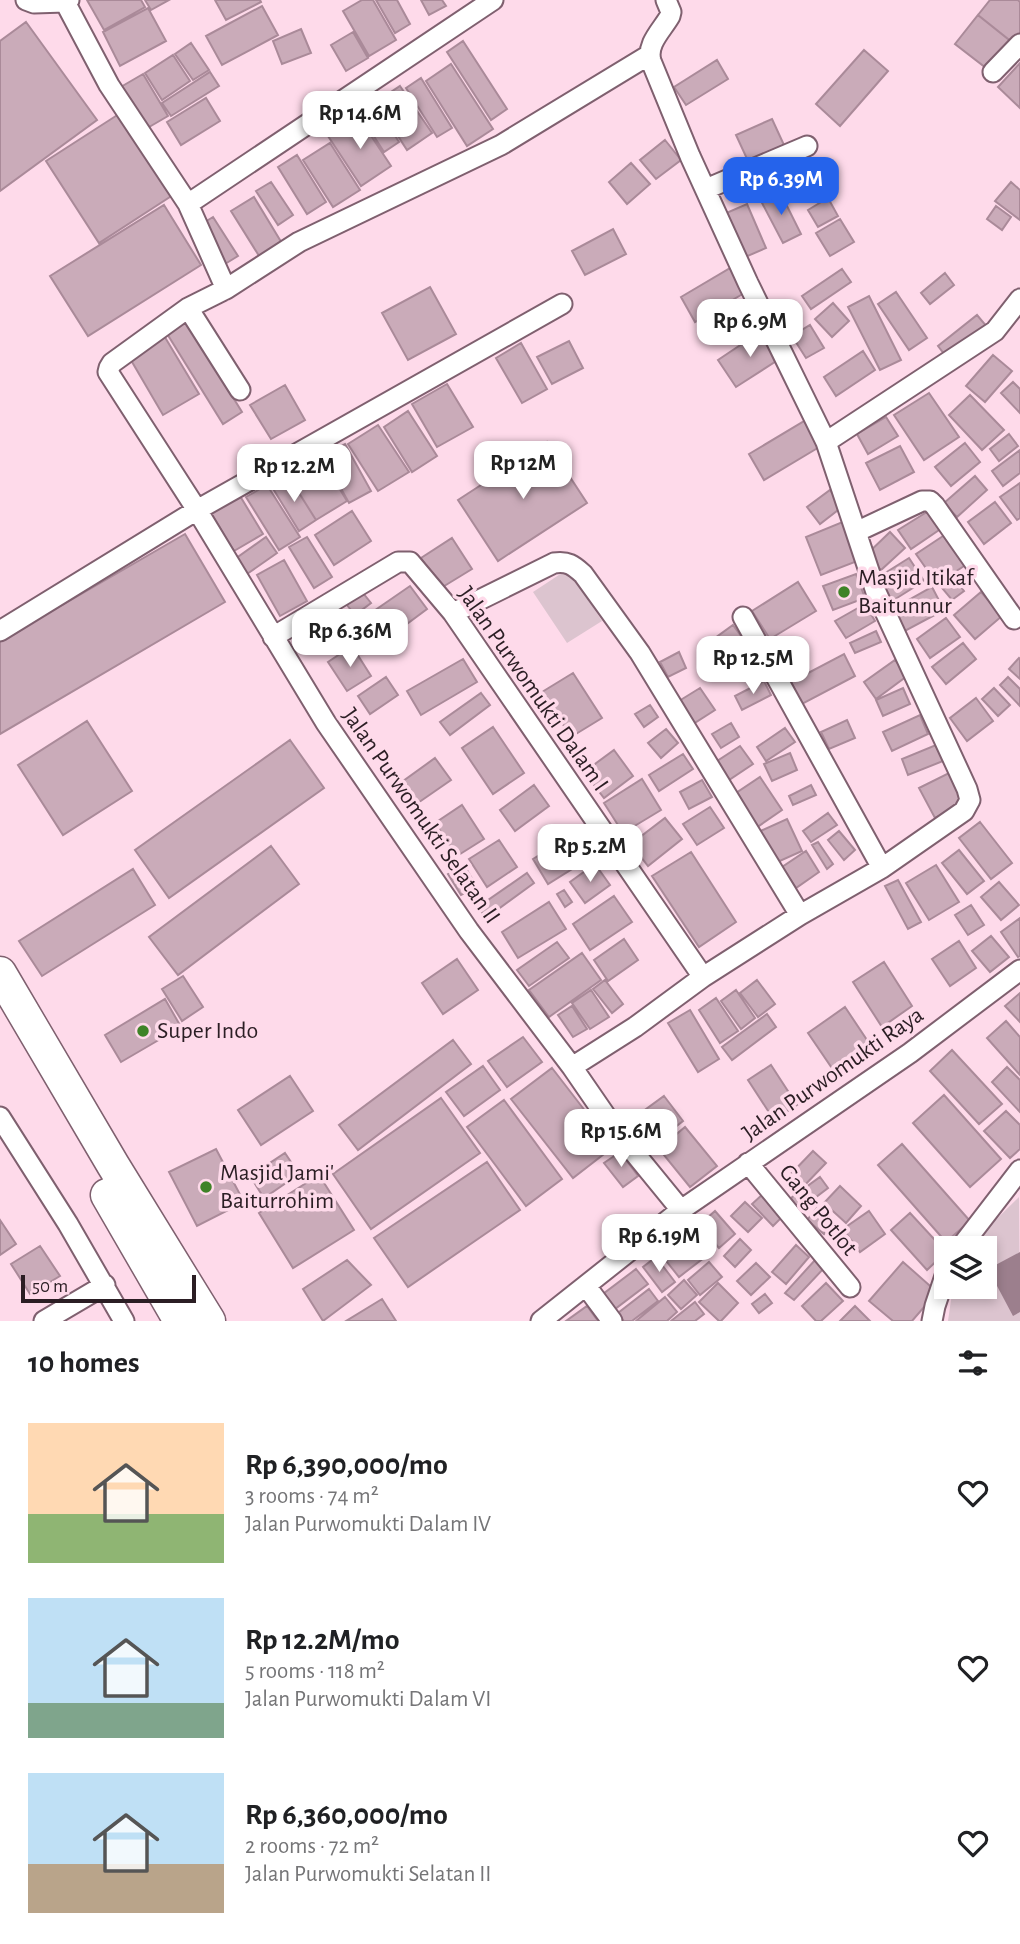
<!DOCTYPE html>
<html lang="en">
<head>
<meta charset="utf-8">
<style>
  :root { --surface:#fff; --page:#f2f2f2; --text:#202124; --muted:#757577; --accent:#2563eb }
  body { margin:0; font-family:"Alegreya Sans",sans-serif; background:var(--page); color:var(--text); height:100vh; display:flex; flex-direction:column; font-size:26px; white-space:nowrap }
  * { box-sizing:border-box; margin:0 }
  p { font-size:23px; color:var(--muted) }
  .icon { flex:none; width:38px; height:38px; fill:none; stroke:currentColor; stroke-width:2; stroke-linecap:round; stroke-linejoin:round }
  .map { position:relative; height:1321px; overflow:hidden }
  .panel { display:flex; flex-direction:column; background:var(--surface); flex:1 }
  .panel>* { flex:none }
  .fabs { position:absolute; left:934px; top:1236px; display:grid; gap:14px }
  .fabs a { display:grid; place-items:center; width:63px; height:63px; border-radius:0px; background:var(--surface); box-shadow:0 4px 10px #0003; font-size:35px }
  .scale { position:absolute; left:21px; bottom:18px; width:175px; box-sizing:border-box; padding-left:7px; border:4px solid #2b1e24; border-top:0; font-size:19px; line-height:24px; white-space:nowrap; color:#2b1e24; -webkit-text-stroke:5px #fedaea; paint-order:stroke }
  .price { position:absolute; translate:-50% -60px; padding:0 16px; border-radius:14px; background:#fff; color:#222; font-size:23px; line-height:46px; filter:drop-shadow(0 2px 4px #0008) }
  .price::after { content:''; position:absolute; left:50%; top:42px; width:21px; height:16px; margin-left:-10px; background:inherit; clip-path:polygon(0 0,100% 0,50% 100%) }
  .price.active { background:var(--accent); color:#fff }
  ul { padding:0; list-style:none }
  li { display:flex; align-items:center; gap:21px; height:175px; padding:0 28px }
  li span { display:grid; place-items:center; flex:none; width:196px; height:140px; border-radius:0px; color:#555 }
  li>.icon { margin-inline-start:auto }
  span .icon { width:84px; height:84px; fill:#fffc; stroke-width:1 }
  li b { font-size:30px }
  h2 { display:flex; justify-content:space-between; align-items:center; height:84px; padding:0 28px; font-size:30px }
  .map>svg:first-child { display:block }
  .green { fill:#dcc4cf }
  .water { fill:#9c7f8d }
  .building { fill:#caabb9; stroke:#aa8a99; stroke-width:2 }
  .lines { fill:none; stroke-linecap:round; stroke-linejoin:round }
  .minor-casing { stroke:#7f606f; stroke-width:23 }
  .primary-casing { stroke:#7f606f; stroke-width:35 }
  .minor { stroke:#fff; stroke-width:19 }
  .primary { stroke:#fff; stroke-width:32 }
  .poi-dot { fill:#3e8327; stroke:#fedaea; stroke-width:2.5 }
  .labels { text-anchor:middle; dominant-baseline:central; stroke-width:7; stroke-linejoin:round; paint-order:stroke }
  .poi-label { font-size:24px; fill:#2b1e24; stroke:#fedaea; text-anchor:start }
  .street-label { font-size:24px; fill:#2b1e24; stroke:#fedaea }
</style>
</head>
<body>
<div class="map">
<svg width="1020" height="1321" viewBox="0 0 1020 1321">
  <rect width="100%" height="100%" fill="#fedaea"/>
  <!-- green -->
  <path class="green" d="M 568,569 L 602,621 L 567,643 L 533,592 Z
    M 1019,1197 L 1020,1321 L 948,1321 L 953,1286 L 985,1286 L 985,1248 L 967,1248 Z"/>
  <!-- water -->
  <path class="water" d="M 1020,1252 L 1020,1312 L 1013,1316 L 988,1269 Z"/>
  <!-- building -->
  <path class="building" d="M 87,0 L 141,0 L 145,7 L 104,30 Z
    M 145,0 L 169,0 L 151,10 Z
    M 215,0 L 260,0 L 261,2 L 226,20 Z
    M 362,0 L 373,0 L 396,40 L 369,56 L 343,11 Z
    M 376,0 L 397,0 L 410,24 L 395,33 Z
    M 421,0 L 442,0 L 446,6 L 429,15 Z
    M 990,0 L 1018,0 L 1020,2 L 1020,33 L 1013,43 L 978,15 Z
    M 262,6 L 278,35 L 222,65 L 206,36 Z
    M 148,8 L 166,41 L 120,66 L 103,32 Z
    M 978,15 L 1013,43 L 990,71 L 955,44 Z
    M 26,22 L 97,120 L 0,191 L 0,41 Z
    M 301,29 L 311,53 L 282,64 L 273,41 Z
    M 353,32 L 368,58 L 346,71 L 331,45 Z
    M 463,41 L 507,109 L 491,120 L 447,52 Z
    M 191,43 L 209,70 L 193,80 L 175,54 Z
    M 864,50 L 888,71 L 840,126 L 816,104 Z
    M 173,55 L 190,81 L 162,100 L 145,73 Z
    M 717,60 L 728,79 L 686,105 L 674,87 Z
    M 1020,63 L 1020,108 L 998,87 Z
    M 451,64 L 493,129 L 467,146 L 426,81 Z
    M 210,72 L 219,86 L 171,116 L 162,103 Z
    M 143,74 L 168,116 L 144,130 L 119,88 Z
    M 421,78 L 452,128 L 437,137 L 406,88 Z
    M 400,86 L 432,133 L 407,150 L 376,102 Z
    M 206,98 L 220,121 L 181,145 L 167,122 Z
    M 376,106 L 399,142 L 384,152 L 361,116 Z
    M 122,112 L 176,193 L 99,243 L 46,161 Z
    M 358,116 L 391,166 L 361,186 L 328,136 Z
    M 772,119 L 784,145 L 748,161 L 736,135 Z
    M 665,140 L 681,160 L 656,179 L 640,160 Z
    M 330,143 L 360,190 L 333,207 L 303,160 Z
    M 297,155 L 326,202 L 307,214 L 278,167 Z
    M 631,163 L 650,184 L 627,204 L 609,182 Z
    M 271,182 L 293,215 L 278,225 L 256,191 Z
    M 1011,182 L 1020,190 L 1020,220 L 995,201 Z
    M 780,192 L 801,234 L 783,243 L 761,201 Z
    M 254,197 L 283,245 L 261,259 L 231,211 Z
    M 828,198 L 838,216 L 818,227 L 808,210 Z
    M 747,204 L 766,248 L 743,258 L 724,214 Z
    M 164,205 L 201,265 L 88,336 L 50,276 Z
    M 996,206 L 1011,217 L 1002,230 L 987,219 Z
    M 213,217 L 238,256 L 225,264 L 200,225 Z
    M 840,219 L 854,242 L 830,256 L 816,233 Z
    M 613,229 L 626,254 L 585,275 L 572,251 Z
    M 732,267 L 746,292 L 695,322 L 681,297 Z
    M 842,269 L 851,282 L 811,309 L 802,296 Z
    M 945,273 L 954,285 L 930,304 L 921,293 Z
    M 430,287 L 456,334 L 408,360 L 382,313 Z
    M 896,292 L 927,338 L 909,350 L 878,304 Z
    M 869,296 L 901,360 L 880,370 L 848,307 Z
    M 833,303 L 849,321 L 832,337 L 815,319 Z
    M 977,315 L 988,328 L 948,359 L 938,346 Z
    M 185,320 L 242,412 L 223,424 L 166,332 Z
    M 810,325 L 824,348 L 806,358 L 792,336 Z
    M 763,330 L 781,358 L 736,387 L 718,360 Z
    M 163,334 L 199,394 L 163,415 L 128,355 Z
    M 569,341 L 583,368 L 552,384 L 537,357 Z
    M 521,343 L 547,389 L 522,403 L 496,358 Z
    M 863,351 L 875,370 L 836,396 L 824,377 Z
    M 993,355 L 1012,371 L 985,402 L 966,386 Z
    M 1013,382 L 1020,389 L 1020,413 L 1001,393 Z
    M 447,384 L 473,427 L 437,447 L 412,404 Z
    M 285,385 L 305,420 L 271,439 L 250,405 Z
    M 929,393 L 959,437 L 924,460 L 894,415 Z
    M 970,395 L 1004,430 L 982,450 L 949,415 Z
    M 408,411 L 437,456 L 412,472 L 384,427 Z
    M 886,417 L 898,436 L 868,454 L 857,434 Z
    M 806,420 L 821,446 L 764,480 L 749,454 Z
    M 378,425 L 409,472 L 378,491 L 348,444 Z
    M 1009,434 L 1018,446 L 999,461 L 990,449 Z
    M 547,442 L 587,503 L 498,561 L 458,500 Z
    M 965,443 L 980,462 L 951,486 L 935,467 Z
    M 345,444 L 371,491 L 349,503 L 323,456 Z
    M 900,446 L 914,472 L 880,490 L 866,463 Z
    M 1020,450 L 1020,473 L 1003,486 L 992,471 Z
    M 321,458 L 347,501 L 316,520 L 289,477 Z
    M 975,476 L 987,490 L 957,517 L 944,503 Z
    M 289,477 L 316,520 L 299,531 L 272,487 Z
    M 1020,483 L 1020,518 L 1017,520 L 1000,497 Z
    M 267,485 L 300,537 L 279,550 L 246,497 Z
    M 830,490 L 842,507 L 820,524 L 807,507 Z
    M 237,491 L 263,534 L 234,551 L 208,508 Z
    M 995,502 L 1011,523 L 984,544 L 968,522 Z
    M 930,510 L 942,528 L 911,549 L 898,530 Z
    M 352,511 L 371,541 L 334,565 L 315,535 Z
    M 845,521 L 860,560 L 821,575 L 806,537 Z
    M 890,532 L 905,548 L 881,570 L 866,555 Z
    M 185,534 L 225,602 L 0,734 L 0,641 Z
    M 946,534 L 967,564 L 937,584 L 916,554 Z
    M 266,537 L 277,553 L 247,574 L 235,559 Z
    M 307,537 L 332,577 L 314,588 L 289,547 Z
    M 452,538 L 472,569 L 441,588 L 421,558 Z
    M 909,558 L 924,581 L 889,603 L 874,580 Z
    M 284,560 L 307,601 L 280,616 L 257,575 Z
    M 856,574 L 865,598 L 833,610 L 823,586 Z
    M 954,578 L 964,591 L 952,600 L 942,588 Z
    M 798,582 L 816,611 L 770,639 L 752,611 Z
    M 410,586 L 427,609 L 388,638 L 371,613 Z
    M 932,587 L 944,610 L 903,632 L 891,610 Z
    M 359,588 L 371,603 L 355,615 L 343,600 Z
    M 981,592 L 1002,616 L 975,639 L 954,615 Z
    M 865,604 L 875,621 L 846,638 L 835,621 Z
    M 946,618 L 960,637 L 930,658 L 917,639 Z
    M 733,625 L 746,643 L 717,664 L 704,646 Z
    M 876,631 L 881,642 L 855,653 L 850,643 Z
    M 963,643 L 976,659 L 946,684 L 932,667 Z
    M 352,646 L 371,676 L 347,691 L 328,662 Z
    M 679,652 L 686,668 L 668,677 L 660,662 Z
    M 844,654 L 855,676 L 802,704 L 791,682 Z
    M 1019,658 L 1020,659 L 1020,679 L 1009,669 Z
    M 463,659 L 477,682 L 421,715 L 407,691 Z
    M 895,660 L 907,676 L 876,699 L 864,682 Z
    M 573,673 L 602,718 L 571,737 L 542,692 Z
    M 386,677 L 398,695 L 370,714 L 358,696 Z
    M 1008,677 L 1020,689 L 1020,706 L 1000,685 Z
    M 764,681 L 771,695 L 742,710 L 735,696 Z
    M 700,688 L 715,710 L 693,724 L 679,701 Z
    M 903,688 L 910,704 L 883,716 L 876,700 Z
    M 994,688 L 1010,705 L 998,716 L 982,699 Z
    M 481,693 L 490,705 L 450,735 L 440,722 Z
    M 976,698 L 993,721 L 967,741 L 950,718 Z
    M 650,705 L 658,717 L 644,727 L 635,714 Z
    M 920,715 L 928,734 L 892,751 L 883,732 Z
    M 847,720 L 855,738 L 829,749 L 821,732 Z
    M 87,721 L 132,791 L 63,835 L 18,765 Z
    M 731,723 L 739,737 L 721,748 L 712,734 Z
    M 493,727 L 524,773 L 493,794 L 462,748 Z
    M 785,728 L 795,742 L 766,761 L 757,747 Z
    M 666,729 L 678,743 L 661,758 L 648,743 Z
    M 290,740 L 324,788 L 169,898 L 135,850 Z
    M 936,745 L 943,761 L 908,775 L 902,759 Z
    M 740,746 L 753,764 L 723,784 L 711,765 Z
    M 614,750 L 633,776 L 604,798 L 584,772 Z
    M 790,753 L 797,770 L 772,781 L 764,764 Z
    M 683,754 L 693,769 L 659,791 L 649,775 Z
    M 435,758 L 451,780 L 415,805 L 399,784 Z
    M 949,773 L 965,803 L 935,818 L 919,788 Z
    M 760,777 L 782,810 L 753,830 L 730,797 Z
    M 642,779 L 661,810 L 623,833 L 604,803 Z
    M 702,780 L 712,797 L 689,809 L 680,792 Z
    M 534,785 L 549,806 L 515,831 L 500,810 Z
    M 811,785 L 816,795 L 793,805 L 789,796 Z
    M 462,805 L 484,839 L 457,856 L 435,823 Z
    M 710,807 L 724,828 L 697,845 L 683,824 Z
    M 828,813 L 837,825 L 811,842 L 803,831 Z
    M 665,818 L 682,839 L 648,866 L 631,844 Z
    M 787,819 L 802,851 L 771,865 L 756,833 Z
    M 980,822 L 1012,863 L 991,879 L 959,838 Z
    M 839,831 L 855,850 L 844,860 L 828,840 Z
    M 570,836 L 585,861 L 548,884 L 533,859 Z
    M 499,840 L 517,867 L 487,887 L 469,859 Z
    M 818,842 L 833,864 L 827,869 L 812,845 Z
    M 271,846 L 299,884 L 178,975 L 149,937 Z
    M 959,850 L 984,881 L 967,894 L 942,863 Z
    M 806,851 L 819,872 L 796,888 L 782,867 Z
    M 691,852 L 736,922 L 699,947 L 652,876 Z
    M 595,864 L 610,885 L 585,903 L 570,882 Z
    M 464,865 L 477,887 L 461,895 L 448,874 Z
    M 936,865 L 959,902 L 929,920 L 906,883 Z
    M 133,869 L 155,905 L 42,976 L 19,941 Z
    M 527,873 L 534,883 L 486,918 L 478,907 Z
    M 898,880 L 921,922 L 908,929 L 885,886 Z
    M 999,882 L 1019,905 L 1001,920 L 981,897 Z
    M 564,890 L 572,902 L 565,907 L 557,894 Z
    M 614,896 L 632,922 L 590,950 L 573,924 Z
    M 549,902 L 566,929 L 518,958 L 502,932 Z
    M 971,905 L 984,925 L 968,935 L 955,915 Z
    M 1020,918 L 1020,956 L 1018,957 L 1001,932 Z
    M 991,936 L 1009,957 L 990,972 L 972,951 Z
    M 624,939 L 638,960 L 608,981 L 594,960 Z
    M 959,941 L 976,968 L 950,986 L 932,959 Z
    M 557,942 L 569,958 L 529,986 L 517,970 Z
    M 582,953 L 601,980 L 549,1017 L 529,990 Z
    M 457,959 L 478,990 L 443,1014 L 422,983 Z
    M 884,962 L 912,1006 L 882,1027 L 853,982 Z
    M 183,976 L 203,1007 L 182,1021 L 162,989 Z
    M 605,980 L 623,1004 L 612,1013 L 593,989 Z
    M 757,980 L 775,1004 L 758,1017 L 740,993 Z
    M 591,990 L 609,1017 L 590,1029 L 572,1003 Z
    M 736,990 L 755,1018 L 741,1029 L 721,1001 Z
    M 1020,993 L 1020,1022 L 1005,1006 Z
    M 716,998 L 738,1031 L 720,1043 L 699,1010 Z
    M 165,999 L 181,1027 L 121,1062 L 105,1035 Z
    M 572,1006 L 587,1029 L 573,1037 L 558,1015 Z
    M 845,1007 L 873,1049 L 836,1074 L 808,1033 Z
    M 690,1010 L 719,1059 L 698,1072 L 668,1023 Z
    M 767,1014 L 776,1027 L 732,1060 L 722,1047 Z
    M 1006,1021 L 1020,1037 L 1020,1075 L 987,1038 Z
    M 523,1037 L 542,1062 L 507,1087 L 488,1061 Z
    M 453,1040 L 471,1064 L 358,1150 L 339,1125 Z
    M 952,1050 L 1002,1104 L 979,1124 L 930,1071 Z
    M 771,1065 L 797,1105 L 774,1120 L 748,1080 Z
    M 483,1066 L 500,1090 L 464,1116 L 446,1092 Z
    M 1007,1067 L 1020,1080 L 1020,1112 L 992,1082 Z
    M 552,1068 L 613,1147 L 573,1178 L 511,1099 Z
    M 290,1076 L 313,1111 L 261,1145 L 238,1110 Z
    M 944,1095 L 1001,1159 L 970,1187 L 913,1123 Z
    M 664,1096 L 683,1121 L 647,1149 L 627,1123 Z
    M 441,1098 L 480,1153 L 371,1229 L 333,1174 Z
    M 504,1100 L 562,1179 L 526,1206 L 467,1127 Z
    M 1006,1111 L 1020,1125 L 1020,1149 L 1010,1158 L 984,1131 Z
    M 685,1127 L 717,1166 L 690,1187 L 659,1149 Z
    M 902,1144 L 970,1221 L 946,1242 L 878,1165 Z
    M 216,1149 L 244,1202 L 197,1226 L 169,1172 Z
    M 813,1151 L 826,1163 L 801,1189 L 788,1177 Z
    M 620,1152 L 638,1176 L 623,1187 L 604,1163 Z
    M 285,1153 L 299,1174 L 264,1198 L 250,1176 Z
    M 487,1162 L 520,1210 L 408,1287 L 374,1238 Z
    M 319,1175 L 354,1230 L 293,1268 L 259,1213 Z
    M 820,1177 L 828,1188 L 799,1210 L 791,1198 Z
    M 840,1186 L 861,1206 L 846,1223 L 824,1203 Z
    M 763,1194 L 783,1216 L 773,1226 L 752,1204 Z
    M 745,1202 L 762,1218 L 748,1232 L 731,1216 Z
    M 817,1208 L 834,1223 L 824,1234 L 807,1220 Z
    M 715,1211 L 735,1234 L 719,1248 L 699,1225 Z
    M 869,1211 L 885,1234 L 860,1252 L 843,1229 Z
    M 910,1213 L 946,1252 L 927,1270 L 891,1230 Z
    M 0,1220 L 16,1244 L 0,1255 Z
    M 689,1237 L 705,1257 L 679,1277 L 663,1257 Z
    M 740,1239 L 751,1250 L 735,1267 L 724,1256 Z
    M 796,1245 L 809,1257 L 786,1284 L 772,1272 Z
    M 40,1246 L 60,1276 L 30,1294 L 11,1264 Z
    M 656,1257 L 675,1282 L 662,1292 L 643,1267 Z
    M 816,1259 L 825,1267 L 794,1300 L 785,1293 Z
    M 347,1260 L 371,1285 L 323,1321 L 303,1289 Z
    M 709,1262 L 722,1277 L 700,1295 L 688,1280 Z
    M 903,1262 L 937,1292 L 912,1321 L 893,1321 L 869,1301 Z
    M 756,1263 L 770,1277 L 751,1295 L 737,1281 Z
    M 636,1269 L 648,1284 L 615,1309 L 603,1294 Z
    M 684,1280 L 697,1295 L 681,1309 L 668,1295 Z
    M 718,1283 L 738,1303 L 721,1321 L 719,1321 L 699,1302 Z
    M 826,1283 L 843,1301 L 821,1321 L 816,1321 L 802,1306 Z
    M 649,1289 L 658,1301 L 632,1321 L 624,1321 L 618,1313 Z
    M 765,1294 L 772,1303 L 759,1313 L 752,1304 Z
    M 665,1297 L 677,1312 L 667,1321 L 636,1321 Z
    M 382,1299 L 396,1321 L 346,1321 Z
    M 695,1302 L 704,1314 L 695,1321 L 671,1321 Z
    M 587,1306 L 598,1321 L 566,1321 Z
    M 855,1306 L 870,1321 L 840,1321 Z"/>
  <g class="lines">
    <!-- minor casing -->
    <g class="minor-casing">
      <path id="minor" d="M 26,0 L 34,3 L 65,2 L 69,0
        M 65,2 L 109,85 L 188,204 L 226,289 L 188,308 L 112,363 L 109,368 L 108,372 L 197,510 L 326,723 L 469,931 L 572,1067 L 614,1128 L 681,1210
        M 993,72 L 1020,44
        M 706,189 L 807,146
        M 188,204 L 493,0
        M 226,289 L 299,242 L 501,145 L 649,55
        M 188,308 L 240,390
        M 826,442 L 995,331 L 1020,299
        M 856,532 L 922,501 L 930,501 L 935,506 L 1014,619
        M 453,613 L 554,563 C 568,561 573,565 583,574 L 640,653 L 800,915
        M 743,617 L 882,868
        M 0,631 L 197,510 L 562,304
        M 273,637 L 398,562 L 410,562 L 453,613 L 703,977
        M 572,1067 L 635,1027 L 703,977 L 800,915 L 882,868 L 964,811 L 970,800 L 967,789 L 876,592 L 826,442 L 748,283 L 690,156 L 651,61 C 646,44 662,30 670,16 L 671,12 L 666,0
        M 0,1117 L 68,1224 L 124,1321
        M 748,1163 L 850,1287
        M 960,1248 L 1020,1170
        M 586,1286 L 612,1321
        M 44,1321 L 105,1285
        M 541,1321 L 681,1210 L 910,1053 L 1020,970
        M 932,1321 L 935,1306 L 947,1270"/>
    </g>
    <!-- primary casing -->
    <g class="primary-casing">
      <path id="primary" d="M 0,973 L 113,1165 L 209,1321
        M 107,1195 L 180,1321"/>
    </g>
    <!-- minor -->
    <use href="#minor" class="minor"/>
    <!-- primary -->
    <use href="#primary" class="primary"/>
  </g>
  <!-- markers -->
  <g class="poi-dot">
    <circle cx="844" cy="592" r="7"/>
    <circle cx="143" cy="1031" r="7"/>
    <circle cx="206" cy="1187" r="7"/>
  </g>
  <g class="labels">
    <!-- poi labels -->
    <g class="poi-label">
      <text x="858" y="578">Masjid Itikaf<tspan x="858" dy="28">Baitunnur</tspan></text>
      <text x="157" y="1031">Super Indo</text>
      <text x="220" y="1173">Masjid Jami'<tspan x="220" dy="28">Baiturrohim</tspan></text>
    </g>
    <!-- street labels -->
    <g class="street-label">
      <text transform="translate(533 689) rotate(55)">Jalan Purwomukti Dalam I</text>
      <text transform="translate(421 816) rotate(55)">Jalan Purwomukti Selatan II</text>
      <text transform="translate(833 1074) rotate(-35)">Jalan Purwomukti Raya</text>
      <text transform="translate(818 1210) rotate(51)">Gang Potlot</text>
    </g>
  </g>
</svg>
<div class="fabs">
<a><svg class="icon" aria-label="layers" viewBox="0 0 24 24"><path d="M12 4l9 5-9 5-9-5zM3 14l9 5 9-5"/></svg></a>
</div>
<div class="scale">50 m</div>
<b class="price" style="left:360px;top:151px">Rp 14.6M</b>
<b class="price active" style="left:781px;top:217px">Rp 6.39M</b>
<b class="price" style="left:750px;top:359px">Rp 6.9M</b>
<b class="price" style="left:523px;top:501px">Rp 12M</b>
<b class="price" style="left:294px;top:504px">Rp 12.2M</b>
<b class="price" style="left:350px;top:669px">Rp 6.36M</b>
<b class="price" style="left:753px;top:696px">Rp 12.5M</b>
<b class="price" style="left:590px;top:884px">Rp 5.2M</b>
<b class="price" style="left:621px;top:1169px">Rp 15.6M</b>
<b class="price" style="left:659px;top:1274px">Rp 6.19M</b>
</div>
<section class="panel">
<h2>10 homes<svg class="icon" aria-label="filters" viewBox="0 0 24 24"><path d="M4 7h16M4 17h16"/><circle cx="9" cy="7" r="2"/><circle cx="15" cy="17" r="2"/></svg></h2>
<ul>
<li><span style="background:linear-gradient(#ffd9b3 65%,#8fb573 0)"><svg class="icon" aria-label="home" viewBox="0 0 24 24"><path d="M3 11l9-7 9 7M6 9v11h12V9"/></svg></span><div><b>Rp 6,390,000/mo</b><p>3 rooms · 74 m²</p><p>Jalan Purwomukti Dalam IV</p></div><svg class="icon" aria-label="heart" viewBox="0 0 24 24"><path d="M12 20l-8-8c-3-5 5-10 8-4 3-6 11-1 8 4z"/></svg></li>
<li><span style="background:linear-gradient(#bfe0f5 75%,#7fa58c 0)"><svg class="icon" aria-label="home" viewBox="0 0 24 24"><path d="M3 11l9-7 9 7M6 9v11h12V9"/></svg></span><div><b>Rp 12.2M/mo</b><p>5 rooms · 118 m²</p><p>Jalan Purwomukti Dalam VI</p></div><svg class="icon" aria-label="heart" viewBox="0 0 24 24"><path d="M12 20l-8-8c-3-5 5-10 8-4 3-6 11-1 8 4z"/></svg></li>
<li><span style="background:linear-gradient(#bfe0f5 65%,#b9a48a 0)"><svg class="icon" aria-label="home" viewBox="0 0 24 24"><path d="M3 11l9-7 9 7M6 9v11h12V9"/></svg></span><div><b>Rp 6,360,000/mo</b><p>2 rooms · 72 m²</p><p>Jalan Purwomukti Selatan II</p></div><svg class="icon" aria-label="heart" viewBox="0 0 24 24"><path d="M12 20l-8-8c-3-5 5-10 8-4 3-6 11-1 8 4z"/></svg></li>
</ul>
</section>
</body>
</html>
